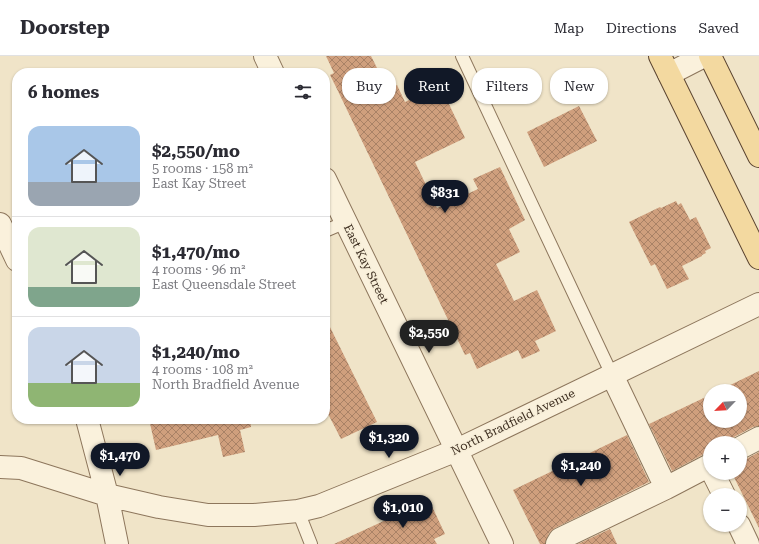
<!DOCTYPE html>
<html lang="en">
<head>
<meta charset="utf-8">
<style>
  :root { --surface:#fff; --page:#f7f7f7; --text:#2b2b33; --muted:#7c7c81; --line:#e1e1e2; --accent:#111827 }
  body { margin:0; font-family:"Roboto Serif",serif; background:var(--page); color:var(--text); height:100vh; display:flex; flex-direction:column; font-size:15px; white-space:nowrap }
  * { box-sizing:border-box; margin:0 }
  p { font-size:13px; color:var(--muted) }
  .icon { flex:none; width:22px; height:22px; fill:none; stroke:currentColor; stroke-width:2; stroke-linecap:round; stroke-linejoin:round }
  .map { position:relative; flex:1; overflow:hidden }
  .panel { position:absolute; left:12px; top:12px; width:318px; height:356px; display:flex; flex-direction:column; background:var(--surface); border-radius:16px; box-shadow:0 1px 3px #0004 }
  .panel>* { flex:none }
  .banner { position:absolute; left:342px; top:12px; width:357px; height:36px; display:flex; gap:8px }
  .needle { width:26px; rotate:245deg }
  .tools { position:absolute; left:703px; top:328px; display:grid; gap:8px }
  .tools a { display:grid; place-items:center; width:44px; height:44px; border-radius:50%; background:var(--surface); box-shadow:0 1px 3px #0004; font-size:20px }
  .price { position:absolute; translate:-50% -34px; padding:0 9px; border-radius:14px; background:var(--accent); color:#fff; font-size:13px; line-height:26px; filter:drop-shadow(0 1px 2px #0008) }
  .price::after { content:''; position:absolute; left:50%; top:24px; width:12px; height:9px; margin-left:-6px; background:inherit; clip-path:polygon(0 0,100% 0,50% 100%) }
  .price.active { background:#222; color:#fff }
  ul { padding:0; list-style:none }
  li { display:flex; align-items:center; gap:12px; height:100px; padding:0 16px }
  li+li { border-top:1px solid var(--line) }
  li span { display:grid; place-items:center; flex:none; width:112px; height:80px; border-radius:12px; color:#555 }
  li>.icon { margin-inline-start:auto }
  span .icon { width:48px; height:48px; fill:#fffc; stroke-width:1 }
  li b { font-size:17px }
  h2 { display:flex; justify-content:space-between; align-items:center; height:48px; padding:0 16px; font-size:17px }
  .tag { padding:0 14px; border-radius:16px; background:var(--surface); box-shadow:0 1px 3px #0004; font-size:14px; line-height:36px }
  .tag.active { background:var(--accent); color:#fff }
  header { display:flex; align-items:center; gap:24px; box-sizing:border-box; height:56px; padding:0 20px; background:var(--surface); border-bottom:1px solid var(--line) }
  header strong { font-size:19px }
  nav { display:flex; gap:22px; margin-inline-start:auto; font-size:14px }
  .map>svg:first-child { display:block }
  .building { fill:url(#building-cross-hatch) }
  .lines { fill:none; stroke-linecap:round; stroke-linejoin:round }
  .service-casing { stroke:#8d765c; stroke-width:14 }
  .minor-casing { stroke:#8d765c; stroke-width:24 }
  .primary-casing { stroke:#5b4430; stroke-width:24 }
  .service { stroke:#faf1dc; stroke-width:12 }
  .minor { stroke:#faf1dc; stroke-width:22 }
  .primary { stroke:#f3d9a0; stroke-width:22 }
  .labels { text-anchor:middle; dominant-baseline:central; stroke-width:3; stroke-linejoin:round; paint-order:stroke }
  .street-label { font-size:12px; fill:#3d2e20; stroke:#f7eed8 }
</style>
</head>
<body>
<header>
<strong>Doorstep</strong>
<nav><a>Map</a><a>Directions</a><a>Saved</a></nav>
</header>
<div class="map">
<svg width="759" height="488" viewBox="0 0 759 488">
  <defs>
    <pattern id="building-cross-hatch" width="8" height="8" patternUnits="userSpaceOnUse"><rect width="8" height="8" fill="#cf9f7d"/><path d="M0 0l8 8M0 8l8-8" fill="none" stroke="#a98266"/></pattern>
  </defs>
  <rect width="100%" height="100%" fill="#f0e4c8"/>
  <!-- building -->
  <path class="building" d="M 326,0 L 371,0 L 388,34 L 397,29 L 405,46 L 440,29 L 465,82 L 415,106 L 437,152 L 478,133 L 473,123 L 500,111 L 525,164 L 509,173 L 520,196 L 496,208 L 514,245 L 537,234 L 556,275 L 535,285 L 540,295 L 522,303 L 518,294 L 477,313 L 470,297 L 465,299 L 336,31 L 330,19 L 334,17 Z
    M 579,50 L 597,85 L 544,111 L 527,76 Z
    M 676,145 L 678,149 L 681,147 L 690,164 L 696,161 L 711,192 L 705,195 L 706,197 L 702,199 L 702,200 L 682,210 L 689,223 L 667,233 L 655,208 L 651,210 L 629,166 L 660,151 L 661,152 Z
    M 325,261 L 377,366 L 341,383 L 325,352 Z
    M 759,315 L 759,370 L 753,371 L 734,381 L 729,387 L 710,387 L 710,397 L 704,398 L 672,415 L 649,368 L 710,339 L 710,365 L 740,365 L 740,335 L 718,335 Z
    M 149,363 L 250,363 L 251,371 L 240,374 L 245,396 L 223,401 L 218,379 L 156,394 Z
    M 627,379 L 649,426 L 555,472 L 549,477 L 545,488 L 540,488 L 513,434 Z
    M 759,396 L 759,472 L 732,417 L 740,417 L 740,404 L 746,403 Z
    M 429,444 L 445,478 L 434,483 L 437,488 L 334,488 Z
    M 610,473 L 617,488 L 578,488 Z"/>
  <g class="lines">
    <!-- service casing -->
    <g class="service-casing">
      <path id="service" d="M 462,0 L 612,319
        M 325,175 L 346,166
        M 298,455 L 311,488"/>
    </g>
    <!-- minor casing -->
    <g class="minor-casing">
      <path id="minor" d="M 265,0 L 273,17
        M 669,18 L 704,0
        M 325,123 L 502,488
        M 0,168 L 17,204
        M 612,319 L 666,432
        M 87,363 L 107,439 L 117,488
        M 740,392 L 759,382
        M 0,411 L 21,412 L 107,439 L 159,451 L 208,459 L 254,459 L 298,455 L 319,450 L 457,394 L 759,248
        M 713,417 L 724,439
        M 739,469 L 748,488
        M 557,488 L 560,483 L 666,432 L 710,409"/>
    </g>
    <!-- primary casing -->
    <g class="primary-casing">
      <path id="primary" d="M 660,0 L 759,202
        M 710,0 L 759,100"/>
    </g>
    <!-- service -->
    <use href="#service" class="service"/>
    <!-- minor -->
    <use href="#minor" class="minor"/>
    <!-- primary -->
    <use href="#primary" class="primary"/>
  </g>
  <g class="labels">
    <!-- street labels -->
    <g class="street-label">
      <text transform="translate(366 208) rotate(64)">East Kay Street</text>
      <text transform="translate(513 366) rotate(-26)">North Bradfield Avenue</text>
    </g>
  </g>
</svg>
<div class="tools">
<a><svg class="needle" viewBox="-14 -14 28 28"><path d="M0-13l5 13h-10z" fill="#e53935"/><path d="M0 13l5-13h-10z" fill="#7c7c81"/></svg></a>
<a>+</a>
<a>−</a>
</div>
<b class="price" style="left:445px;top:158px">$831</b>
<b class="price active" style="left:429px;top:298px">$2,550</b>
<b class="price" style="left:389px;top:403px">$1,320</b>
<b class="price" style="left:120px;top:421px">$1,470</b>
<b class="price" style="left:581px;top:431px">$1,240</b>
<b class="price" style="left:403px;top:473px">$1,010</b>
<div class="banner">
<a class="tag">Buy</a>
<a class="tag active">Rent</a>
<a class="tag">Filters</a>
<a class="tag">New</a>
</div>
<section class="panel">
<h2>6 homes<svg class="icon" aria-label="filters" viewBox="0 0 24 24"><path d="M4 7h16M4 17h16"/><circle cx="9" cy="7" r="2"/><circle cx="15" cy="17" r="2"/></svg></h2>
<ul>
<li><span style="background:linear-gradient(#a9c7e8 70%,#9aa5b1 0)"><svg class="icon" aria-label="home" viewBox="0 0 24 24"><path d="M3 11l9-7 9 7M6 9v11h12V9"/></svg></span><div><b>$2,550/mo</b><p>5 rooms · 158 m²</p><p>East Kay Street</p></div></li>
<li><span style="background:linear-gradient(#dfe7d0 75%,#7fa58c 0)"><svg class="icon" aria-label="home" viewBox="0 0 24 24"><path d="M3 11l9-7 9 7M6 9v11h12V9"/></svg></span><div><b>$1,470/mo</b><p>4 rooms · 96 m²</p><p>East Queensdale Street</p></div></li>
<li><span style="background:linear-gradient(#c9d6e8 70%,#8fb573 0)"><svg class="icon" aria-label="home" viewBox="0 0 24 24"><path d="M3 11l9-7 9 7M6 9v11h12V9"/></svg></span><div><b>$1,240/mo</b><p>4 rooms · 108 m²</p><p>North Bradfield Avenue</p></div></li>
</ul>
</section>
</div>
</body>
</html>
